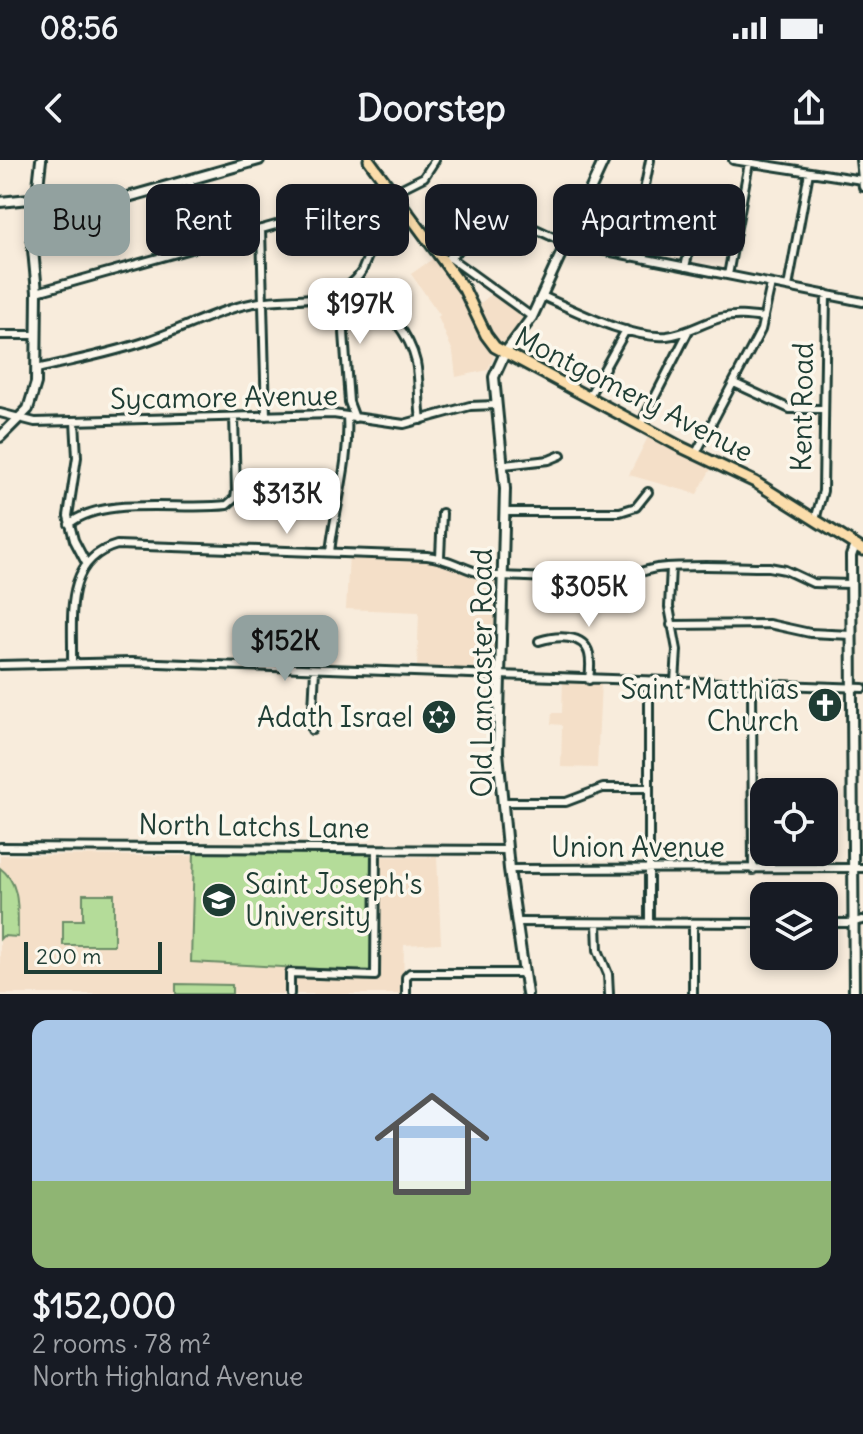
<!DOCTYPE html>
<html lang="en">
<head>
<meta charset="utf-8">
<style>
  :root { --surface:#171b24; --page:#242831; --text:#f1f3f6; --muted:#9ea1a6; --accent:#92a19f }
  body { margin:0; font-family:Delius,sans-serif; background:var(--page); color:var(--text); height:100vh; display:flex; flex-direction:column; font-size:30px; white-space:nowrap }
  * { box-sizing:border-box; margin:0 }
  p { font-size:26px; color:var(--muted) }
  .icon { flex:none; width:44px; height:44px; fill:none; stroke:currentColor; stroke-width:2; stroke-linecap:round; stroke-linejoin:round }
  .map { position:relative; height:834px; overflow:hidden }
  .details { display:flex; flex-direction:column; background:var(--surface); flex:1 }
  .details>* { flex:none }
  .top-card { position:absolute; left:24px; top:24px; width:816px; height:72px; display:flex; gap:16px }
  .tools { position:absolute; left:750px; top:618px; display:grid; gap:16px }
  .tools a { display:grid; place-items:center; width:88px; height:88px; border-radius:16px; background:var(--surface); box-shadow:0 4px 12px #0003; font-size:40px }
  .scale { position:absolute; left:24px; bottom:20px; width:138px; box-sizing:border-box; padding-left:8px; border:4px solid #1f3d34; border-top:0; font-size:22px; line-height:28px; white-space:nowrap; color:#1f3d34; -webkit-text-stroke:6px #fbf7ec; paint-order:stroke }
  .price { position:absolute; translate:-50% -68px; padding:0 18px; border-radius:16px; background:#fff; color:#222; font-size:26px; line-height:52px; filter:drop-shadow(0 2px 4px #0008) }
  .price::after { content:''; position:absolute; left:50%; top:48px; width:24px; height:18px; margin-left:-12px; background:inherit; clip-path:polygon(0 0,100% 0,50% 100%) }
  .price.current { background:var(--accent); color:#111 }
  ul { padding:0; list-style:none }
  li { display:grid; align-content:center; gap:16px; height:424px; padding:0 32px }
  li span { display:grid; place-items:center; height:248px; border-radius:16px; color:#555 }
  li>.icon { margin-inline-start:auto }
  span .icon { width:144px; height:144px; fill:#fffc; stroke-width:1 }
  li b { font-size:34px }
  .tag { padding:0 28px; border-radius:16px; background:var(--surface); box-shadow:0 4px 12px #0003; font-size:28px; line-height:72px }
  .tag.current { background:var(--accent); color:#111 }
  .status { display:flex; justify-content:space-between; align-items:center; height:56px; padding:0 40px; background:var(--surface); direction:ltr }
  .status svg { height:22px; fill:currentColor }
  header { display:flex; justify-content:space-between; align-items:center; height:104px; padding:0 32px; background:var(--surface); font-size:36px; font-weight:700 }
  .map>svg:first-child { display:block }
  .built { fill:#f4dfc8 }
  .green { fill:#b4dc99; stroke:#6a8c66; stroke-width:2 }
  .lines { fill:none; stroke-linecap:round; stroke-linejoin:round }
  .street-casing { stroke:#1f3d34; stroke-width:12 }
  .secondary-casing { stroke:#1f3d34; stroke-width:14 }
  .primary-casing { stroke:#1f3d34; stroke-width:15 }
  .street { stroke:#fbf7ec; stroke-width:6 }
  .secondary { stroke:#fbf7ec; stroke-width:8 }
  .primary { stroke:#fbddab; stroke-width:9 }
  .labels { text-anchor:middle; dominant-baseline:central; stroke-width:7; stroke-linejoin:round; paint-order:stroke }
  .street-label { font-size:28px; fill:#1f3d34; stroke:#fbf7ec }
  .poi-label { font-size:28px; fill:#1f3d34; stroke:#fbf7ec; text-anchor:end }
</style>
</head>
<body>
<div class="status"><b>08:56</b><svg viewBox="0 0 49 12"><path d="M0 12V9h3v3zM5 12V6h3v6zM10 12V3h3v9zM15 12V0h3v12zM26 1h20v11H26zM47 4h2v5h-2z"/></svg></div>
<header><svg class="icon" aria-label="back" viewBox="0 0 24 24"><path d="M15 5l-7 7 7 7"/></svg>Doorstep<svg class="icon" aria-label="share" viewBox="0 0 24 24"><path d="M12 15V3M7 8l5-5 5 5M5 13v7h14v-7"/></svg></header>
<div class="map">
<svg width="863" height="834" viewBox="0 0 863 834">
  <rect width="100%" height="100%" fill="#f8ecdc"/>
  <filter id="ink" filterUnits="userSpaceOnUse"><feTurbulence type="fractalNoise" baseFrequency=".0125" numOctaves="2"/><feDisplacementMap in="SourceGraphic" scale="16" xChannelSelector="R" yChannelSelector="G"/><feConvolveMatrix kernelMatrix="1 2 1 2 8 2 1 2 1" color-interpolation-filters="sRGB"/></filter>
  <g filter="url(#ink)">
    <!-- built -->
    <path class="built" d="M 434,98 L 457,129 L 482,181 L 494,196 L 488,210 L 456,217 L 453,192 L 438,157 L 440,155 L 411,114 Z
      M 493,133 L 526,157 L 505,182 L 500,183 L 491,171 L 478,145 Z
      M 648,277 L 712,307 L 697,334 L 629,315 Z
      M 349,394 L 438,400 L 498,420 L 496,512 L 417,509 L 419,452 L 346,449 Z
      M 563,519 L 601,522 L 597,608 L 561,607 L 562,565 L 551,564 L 552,553 L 562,553 Z
      M 0,695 L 437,697 L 441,783 L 404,785 L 403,834 L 0,834 Z"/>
    <!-- green -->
    <path class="green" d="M 194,692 L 373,692 L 371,812 L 191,802 Z
      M 0,708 C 22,724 17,752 18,777 L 3,776 L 0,779 Z
      M 83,734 L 114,734 L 114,785 L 63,785 L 63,760 L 83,760 Z
      M 176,824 L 232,825 L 232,834 L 176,834 Z"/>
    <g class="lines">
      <!-- street casing -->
      <g class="street-casing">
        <path id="street" d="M 733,0 L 862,20
          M 860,0 L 863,27
          M 189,21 L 220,81
          M 261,69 L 266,256
          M 449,97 L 532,157
          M 631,97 L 650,0
          M 444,101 L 517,47 L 529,66 L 566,83 L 863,142
          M 685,107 L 695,65 L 700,57
          M 728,115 L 749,3
          M 355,121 C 380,145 408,167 416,202 C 420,221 418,241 421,260
          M 788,127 L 809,12
          M 341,131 L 349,242 L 355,258
          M 37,132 L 394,32 L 424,17 L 435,0
          M 542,136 C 577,151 628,179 667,176 C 687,174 702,163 720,158 C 735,154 749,156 764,158
          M 0,175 L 37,175
          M 37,209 C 74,200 114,193 150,180 C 187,167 221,148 260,142 C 295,136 341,146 362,111 L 394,32
          M 734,223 L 790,249 L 824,249
          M 588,238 L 626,170
          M 0,253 L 35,262 L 333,254 L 404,264 L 470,246 L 496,245
          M 75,261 L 77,297 L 68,356 L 74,380 L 86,403
          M 640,266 L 688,172
          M 695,295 L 761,170 L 771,124
          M 504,305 L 549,300 L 561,295
          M 505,352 L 620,352 L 636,347 L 648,332
          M 815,360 L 823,331 L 826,134
          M 69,364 C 104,335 183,351 227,345 L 235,338 L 236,331 L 234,257
          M 330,392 C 335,347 350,302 347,256
          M 440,397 L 442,353
          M 671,407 L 669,447 L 677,490 L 675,522
          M 671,465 L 769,464 L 810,473 L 851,475
          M 539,481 C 555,476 584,473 589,494 C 591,502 590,512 589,520
          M 72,502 C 73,457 63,400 117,385 L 427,396 C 452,398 473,416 498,416 C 537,417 577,420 615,418 C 630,417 643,410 657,408 C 694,404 732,407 769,407 L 785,410 L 813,423 L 851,424
          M 0,505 L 131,502 L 863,528
          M 649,521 L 649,763
          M 752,524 L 753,710
          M 312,570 L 315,509
          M 503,642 L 566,642 L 603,628 L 649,628
          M 0,687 L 507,690
          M 509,709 L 863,708
          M 516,762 L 764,763
          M 597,763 L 598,790 L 608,814 L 609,834
          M 824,763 L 848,763 L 863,760
          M 290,834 L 290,813 L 375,816 L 376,690
          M 406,834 L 406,817 L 410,813 L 524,813
          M 693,834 L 693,763"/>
      </g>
      <!-- secondary casing -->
      <g class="secondary-casing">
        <path id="secondary" d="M 0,42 L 49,37 L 89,48 L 259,0
          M 0,277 L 28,249 L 36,223 L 37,132 L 32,79 L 41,0
          M 527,834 L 509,709 L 498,592 L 505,329 L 494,217 L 505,193 L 532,157 L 604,0
          M 854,834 L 851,396 L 855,385"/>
      </g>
      <!-- primary casing -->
      <g class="primary-casing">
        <path id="primary" d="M 369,0 L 464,129 L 486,175 L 495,187 L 681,287 L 755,322 L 863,390"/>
      </g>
      <!-- street -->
      <use href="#street" class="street"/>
      <!-- secondary -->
      <use href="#secondary" class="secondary"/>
      <!-- primary -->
      <use href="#primary" class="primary"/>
    </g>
  </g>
  <!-- icons -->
  <defs>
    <g id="church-disc" transform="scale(1.8)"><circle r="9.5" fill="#1f3d34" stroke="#fbf7ec"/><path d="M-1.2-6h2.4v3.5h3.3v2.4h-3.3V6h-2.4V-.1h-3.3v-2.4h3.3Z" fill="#fff"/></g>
    <g id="synagogue-disc" transform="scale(1.8)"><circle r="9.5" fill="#1f3d34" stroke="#fbf7ec"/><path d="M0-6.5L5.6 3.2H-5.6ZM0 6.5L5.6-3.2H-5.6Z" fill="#fff"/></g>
    <g id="university-disc" transform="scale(1.8)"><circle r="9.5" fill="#1f3d34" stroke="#fbf7ec"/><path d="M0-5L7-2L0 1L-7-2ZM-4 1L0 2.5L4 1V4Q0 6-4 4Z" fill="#fff"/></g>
  </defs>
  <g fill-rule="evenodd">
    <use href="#church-disc" x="825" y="545"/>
    <use href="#synagogue-disc" x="439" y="557"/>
    <use href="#university-disc" x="219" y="740"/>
  </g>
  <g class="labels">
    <!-- street labels -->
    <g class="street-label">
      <text transform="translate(634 234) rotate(27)">Montgomery Avenue</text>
      <text transform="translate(224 237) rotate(-1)">Sycamore Avenue</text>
      <text transform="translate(802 247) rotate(-89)">Kent Road</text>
      <text transform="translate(482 513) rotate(-90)">Old Lancaster Road</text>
      <text transform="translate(254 666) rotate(1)">North Latchs Lane</text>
      <text x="638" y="687">Union Avenue</text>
    </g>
    <!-- poi labels -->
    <g class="poi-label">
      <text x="799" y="529">Saint Matthias<tspan x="799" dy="32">Church</tspan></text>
      <text x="413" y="557">Adath Israel</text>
      <text x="245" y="724" text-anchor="start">Saint Joseph's<tspan x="245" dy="32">University</tspan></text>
    </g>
  </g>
</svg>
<div class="tools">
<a><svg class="icon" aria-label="locate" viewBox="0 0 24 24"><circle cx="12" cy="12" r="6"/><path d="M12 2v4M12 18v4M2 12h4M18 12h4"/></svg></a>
<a><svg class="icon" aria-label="layers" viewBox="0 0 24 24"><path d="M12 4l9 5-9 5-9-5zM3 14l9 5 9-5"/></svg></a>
</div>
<div class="scale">200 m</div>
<b class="price" style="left:360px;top:186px">$197K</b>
<b class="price" style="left:287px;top:376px">$313K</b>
<b class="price" style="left:589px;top:469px">$305K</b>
<b class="price current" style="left:285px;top:523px">$152K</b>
<div class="top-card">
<a class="tag current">Buy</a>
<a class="tag">Rent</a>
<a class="tag">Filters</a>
<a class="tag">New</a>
<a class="tag">Apartment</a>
</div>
</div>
<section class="details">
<ul>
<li><span style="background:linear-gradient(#a9c7e8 65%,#8fb573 0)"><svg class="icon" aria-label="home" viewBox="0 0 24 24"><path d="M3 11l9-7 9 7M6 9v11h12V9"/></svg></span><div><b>$152,000</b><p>2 rooms · 78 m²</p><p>North Highland Avenue</p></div></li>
</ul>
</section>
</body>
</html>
